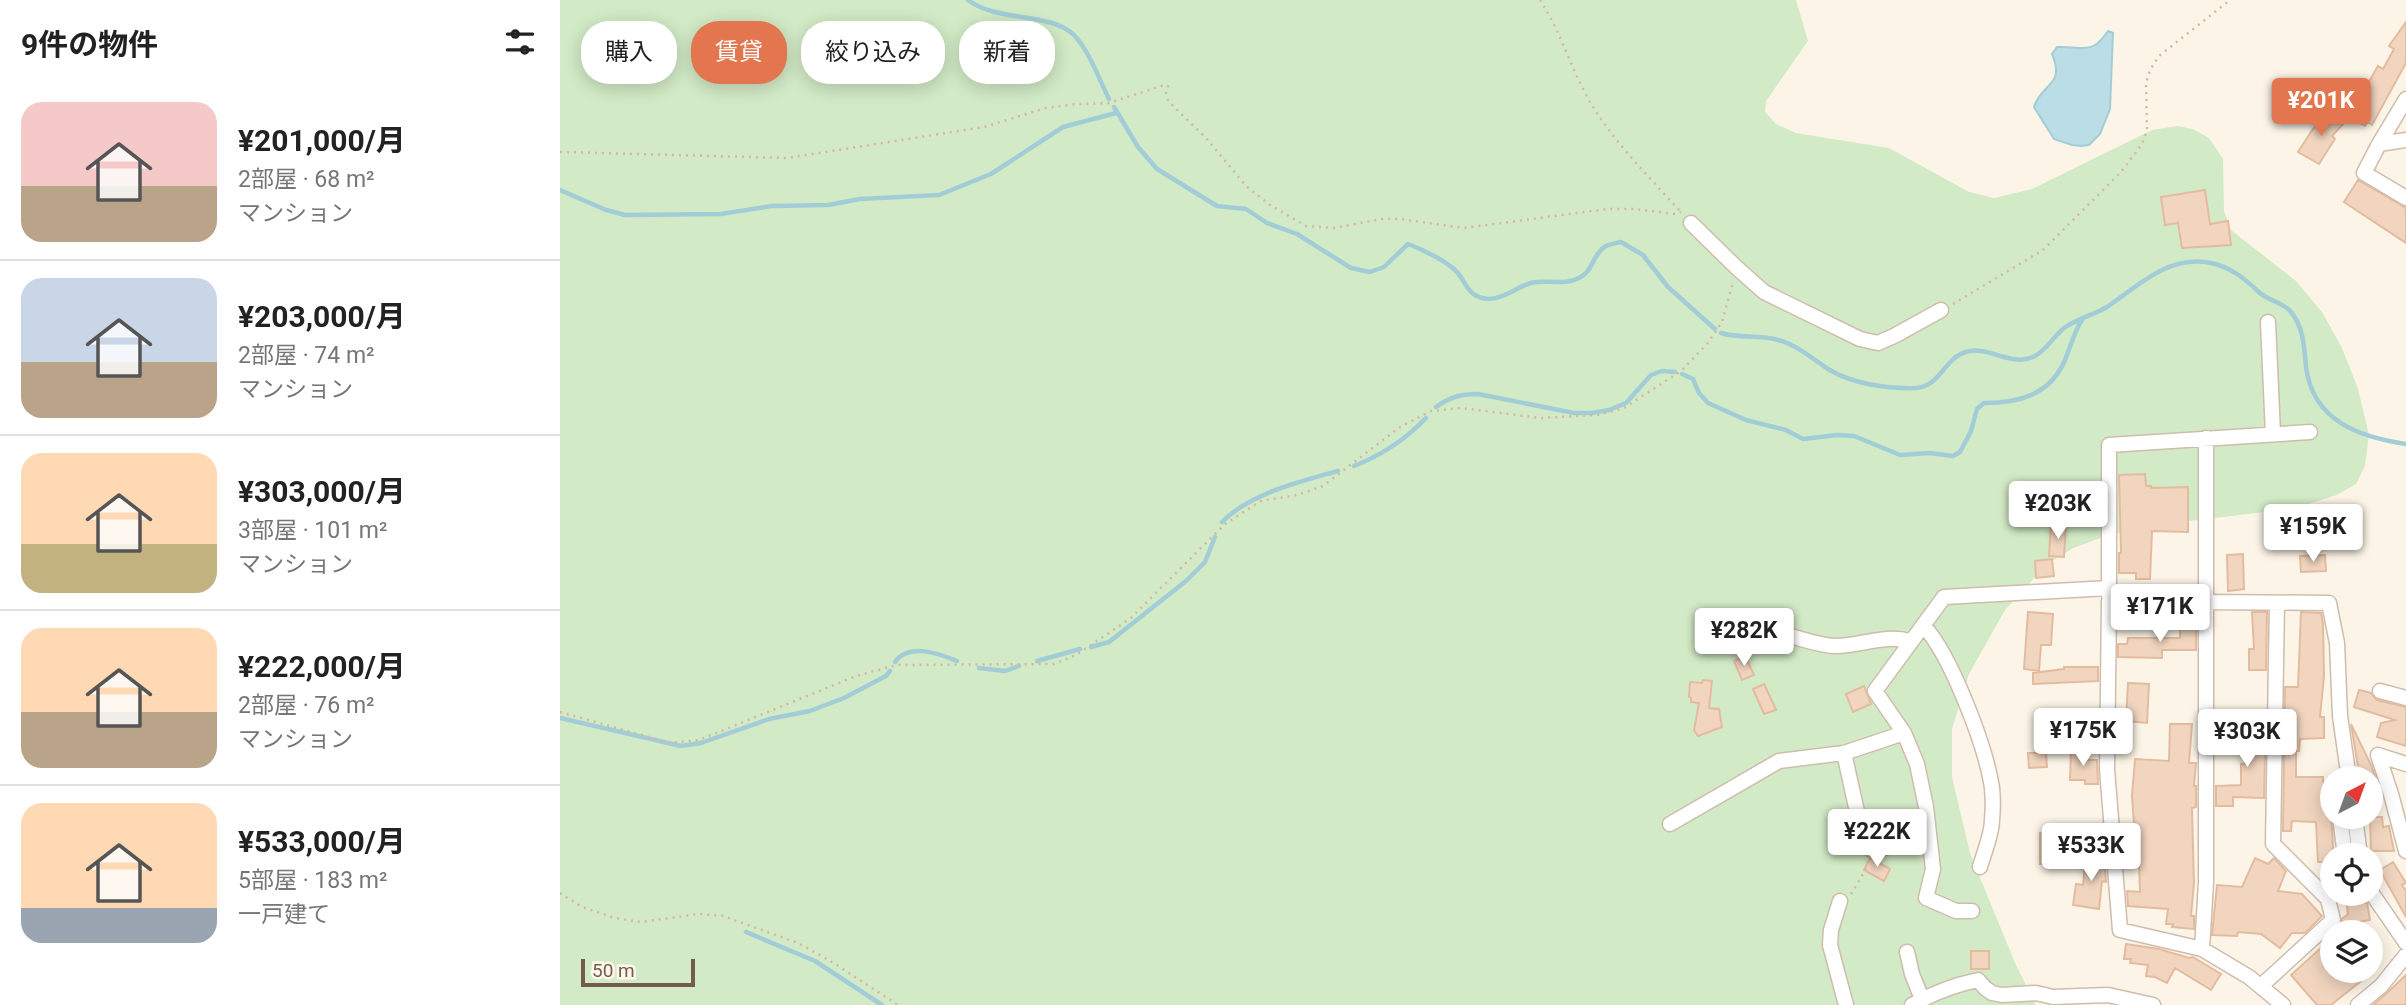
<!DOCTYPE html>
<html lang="ja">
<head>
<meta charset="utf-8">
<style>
  :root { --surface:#fff; --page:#f2f2f2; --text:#222; --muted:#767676; --line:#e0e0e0; --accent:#e3764f }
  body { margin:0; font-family:Roboto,"Noto Sans JP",sans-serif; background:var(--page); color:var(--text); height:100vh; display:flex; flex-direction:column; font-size:26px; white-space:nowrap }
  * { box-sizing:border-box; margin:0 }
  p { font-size:23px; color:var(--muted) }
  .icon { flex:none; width:38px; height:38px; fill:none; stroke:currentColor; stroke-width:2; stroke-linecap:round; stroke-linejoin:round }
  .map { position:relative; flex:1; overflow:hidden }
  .sheet { display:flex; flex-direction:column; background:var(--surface); width:560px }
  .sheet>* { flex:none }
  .top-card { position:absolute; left:21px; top:21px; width:665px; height:63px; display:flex; gap:14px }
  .needle { width:46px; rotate:41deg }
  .buttons { position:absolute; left:1760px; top:766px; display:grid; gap:14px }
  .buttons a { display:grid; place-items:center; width:63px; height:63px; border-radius:50%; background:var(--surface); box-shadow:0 4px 18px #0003; font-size:35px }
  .scale { position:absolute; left:21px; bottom:18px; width:114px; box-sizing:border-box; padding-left:7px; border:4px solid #755c4c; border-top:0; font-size:19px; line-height:24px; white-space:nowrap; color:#755c4c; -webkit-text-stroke:5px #fff9ed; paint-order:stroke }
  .price { position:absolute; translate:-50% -60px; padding:0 16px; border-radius:7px; background:#fff; color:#222; font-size:23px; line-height:46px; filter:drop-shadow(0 2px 4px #0008) }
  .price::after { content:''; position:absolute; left:50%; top:42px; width:21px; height:16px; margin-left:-10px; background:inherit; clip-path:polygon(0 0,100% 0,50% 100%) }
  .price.active { background:var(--accent); color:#fff }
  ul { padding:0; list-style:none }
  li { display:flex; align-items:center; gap:21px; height:175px; padding:0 21px }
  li+li { border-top:2px solid var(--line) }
  li span { display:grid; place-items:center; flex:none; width:196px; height:140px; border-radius:21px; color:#555 }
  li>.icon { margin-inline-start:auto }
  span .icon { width:84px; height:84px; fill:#fffc; stroke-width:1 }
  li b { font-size:30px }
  h2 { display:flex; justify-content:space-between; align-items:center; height:84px; padding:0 21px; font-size:30px }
  .pill { padding:0 24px; border-radius:28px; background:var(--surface); box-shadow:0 4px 18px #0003; font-size:24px; line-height:63px }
  .pill.active { background:var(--accent); color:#fff }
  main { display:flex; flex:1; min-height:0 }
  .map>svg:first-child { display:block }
  .green { fill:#d2eac5 }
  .water { fill:#bbdee6; stroke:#a2cdd7; stroke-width:2 }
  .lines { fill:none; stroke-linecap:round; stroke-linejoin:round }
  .stream { stroke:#a2cdd7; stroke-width:4.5 }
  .building { fill:#f1d5bf; stroke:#e3bca0; stroke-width:2 }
  .street-casing { stroke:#cebdad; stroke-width:17 }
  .path { stroke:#d6b8a2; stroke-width:2.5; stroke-dasharray:2 5; stroke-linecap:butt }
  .street { stroke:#fff; stroke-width:14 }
</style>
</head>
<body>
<main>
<section class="sheet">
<h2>9件の物件<svg class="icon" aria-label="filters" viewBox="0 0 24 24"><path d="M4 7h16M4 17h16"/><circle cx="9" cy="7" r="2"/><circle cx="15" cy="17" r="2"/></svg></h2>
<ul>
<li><span style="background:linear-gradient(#f6c9c9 60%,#b9a48a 0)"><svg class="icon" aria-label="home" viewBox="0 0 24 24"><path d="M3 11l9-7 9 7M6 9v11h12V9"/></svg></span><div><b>¥201,000/月</b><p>2部屋 · 68 m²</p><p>マンション</p></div></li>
<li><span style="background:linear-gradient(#c9d6e8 60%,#b9a48a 0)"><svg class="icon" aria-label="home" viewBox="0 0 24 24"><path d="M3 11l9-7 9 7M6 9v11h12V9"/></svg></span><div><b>¥203,000/月</b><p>2部屋 · 74 m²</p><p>マンション</p></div></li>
<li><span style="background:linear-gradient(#ffd9b3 65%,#c2b280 0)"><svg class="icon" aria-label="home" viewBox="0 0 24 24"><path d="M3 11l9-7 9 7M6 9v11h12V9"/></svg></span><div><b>¥303,000/月</b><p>3部屋 · 101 m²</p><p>マンション</p></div></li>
<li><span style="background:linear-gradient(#ffd9b3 60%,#b9a48a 0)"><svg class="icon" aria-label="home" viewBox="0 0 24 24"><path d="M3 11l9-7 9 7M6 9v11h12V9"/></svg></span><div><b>¥222,000/月</b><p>2部屋 · 76 m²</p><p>マンション</p></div></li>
<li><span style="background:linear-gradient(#ffd9b3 75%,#9aa5b1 0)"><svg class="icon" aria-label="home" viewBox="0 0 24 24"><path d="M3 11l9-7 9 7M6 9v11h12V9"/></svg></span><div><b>¥533,000/月</b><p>5部屋 · 183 m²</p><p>一戸建て</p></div></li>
</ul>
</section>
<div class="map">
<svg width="1846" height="1005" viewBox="0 0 1846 1005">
  <rect width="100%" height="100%" fill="#fcf5e7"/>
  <!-- green -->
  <path class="green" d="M 0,0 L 1236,0 L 1248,41 L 1206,101 L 1205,112 L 1216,124 L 1236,133 L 1329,148 L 1409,192 L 1434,198 L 1472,189 L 1592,130 L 1617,126 L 1633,129 L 1649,138 L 1663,159 L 1664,211 L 1671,230 L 1736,281 L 1762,312 L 1782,348 L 1798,389 L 1809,435 L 1805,466 L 1796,484 L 1777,495 L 1731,509 L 1604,524 L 1549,535 L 1513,548 L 1486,565 L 1445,610 L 1409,674 L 1392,729 L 1392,777 L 1410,853 L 1455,963 L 1476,1005 L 0,1005 Z"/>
  <!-- water -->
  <path class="water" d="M 1548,31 L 1553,33 L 1550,109 L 1540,134 L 1529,145 L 1521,146 L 1512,145 L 1494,139 L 1474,107 C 1481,83 1506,86 1492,54 L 1497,47 C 1524,46 1531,56 1548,31 Z"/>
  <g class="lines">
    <!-- stream -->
    <path class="stream" d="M 408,0 C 438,23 491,11 515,36 C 530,53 539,79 549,99
      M 554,107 L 578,147 L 597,169 L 657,206 L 686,209 L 707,223 L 737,234 L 791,268 L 810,272 L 824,267 L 848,244 C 863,250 883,259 895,270 C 903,277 906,290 915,295 C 935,307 953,288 971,283 C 986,279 1004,286 1019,278 C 1033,272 1033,253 1046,246 C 1050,244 1057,243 1061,242 L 1083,255 L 1108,287 L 1155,329
      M 0,190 L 46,210 L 65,215 L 161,214 L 212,206 L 268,205 L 300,199 L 379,195 L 431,174 L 503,127 L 556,113
      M 1161,333 C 1180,339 1199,334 1218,340 C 1237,345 1253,359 1268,369 C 1292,384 1328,389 1356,388 C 1381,386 1384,358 1406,352 C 1427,345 1451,367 1473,357 C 1486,351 1493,337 1504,328 C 1517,319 1533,315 1547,307 C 1578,286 1609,254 1651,263 C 1671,267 1685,279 1700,293 C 1709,301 1723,302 1731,312 C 1744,328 1744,347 1746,367 C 1753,421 1799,437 1846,444
      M 1122,374 L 1133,379 L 1139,393 L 1148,403 L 1186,420 L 1226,430 L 1243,439 L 1277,435 L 1294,436 L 1340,455 L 1370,453 L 1393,456 L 1400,452 L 1411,431 L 1417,409 L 1424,403 C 1459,403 1490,395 1505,360 C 1511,346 1514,332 1522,320
      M 876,407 C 890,397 901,394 918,394 L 1014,413 L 1032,413 L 1049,410 L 1066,403 L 1091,375 L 1102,371 L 1115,372
      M 794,466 C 822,455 845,440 866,418
      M 662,522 C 691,493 739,482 778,471
      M 531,647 L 549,642 L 626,581 L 645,562 L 655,537
      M 477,661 L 520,649
      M 335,662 C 349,642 380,654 397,661
      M 419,668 L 445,671 L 459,666
      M 0,718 L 121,746 L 141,743 L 209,719 L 250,711 L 284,698 L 326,676 L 330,671
      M 186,932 L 255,961 L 322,1005"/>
  </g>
  <!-- building -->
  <path class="building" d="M 1846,22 L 1846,63 L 1812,125 L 1808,122 L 1805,126 L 1783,112 L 1798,89 L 1803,92 L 1818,66 L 1823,69 L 1834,49 L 1829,46 Z
    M 1772,111 L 1784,123 L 1772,136 L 1775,139 L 1759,164 L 1738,152 L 1753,129 Z
    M 1798,180 L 1846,208 L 1846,243 L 1784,202 Z
    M 1645,190 L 1650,224 L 1668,221 L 1671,245 L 1622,248 L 1618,223 L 1605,225 L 1601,197 Z
    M 1585,474 L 1586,486 L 1591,486 L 1591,488 L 1628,487 L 1628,532 L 1592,531 L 1590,579 L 1576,579 L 1576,573 L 1559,573 L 1559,553 L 1561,553 L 1559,475 Z
    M 1491,524 L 1506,525 L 1504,557 L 1489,556 Z
    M 1683,554 L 1684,589 L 1668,591 L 1667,555 Z
    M 1765,555 L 1766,571 L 1741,572 L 1740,556 Z
    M 1492,559 L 1494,576 L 1476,578 L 1475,561 Z
    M 1468,612 L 1493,614 L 1491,645 L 1481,645 L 1479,671 L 1464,669 Z
    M 1692,612 L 1707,612 L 1706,670 L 1689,670 L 1689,649 L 1694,649 Z
    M 1741,612 L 1761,613 L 1763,624 L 1764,676 L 1760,717 L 1764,717 L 1764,738 L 1740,739 L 1739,751 L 1736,751 L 1736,777 L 1763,777 L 1763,782 L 1767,783 L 1767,813 L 1771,813 L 1773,846 L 1773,861 L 1770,862 L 1758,862 L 1756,822 L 1732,821 L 1731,831 L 1723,831 L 1725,687 L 1738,687 Z
    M 1620,623 L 1636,623 L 1636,650 L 1602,650 L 1602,658 L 1558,657 L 1558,644 L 1567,644 L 1568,638 L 1620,638 Z
    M 1185,656 L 1194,675 L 1182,680 L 1174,661 Z
    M 1504,667 L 1538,667 L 1538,681 L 1473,684 L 1473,673 L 1504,669 Z
    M 1143,680 L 1152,681 L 1149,708 L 1159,709 L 1162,727 L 1138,736 L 1134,730 L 1139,703 L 1131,702 L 1131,698 L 1129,697 L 1130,682 L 1142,683 Z
    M 1568,683 L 1589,684 L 1587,723 L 1566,721 Z
    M 1204,684 L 1216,710 L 1204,714 L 1193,689 Z
    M 1304,686 L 1311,704 L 1293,712 L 1286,694 Z
    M 1799,690 L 1811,693 L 1817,700 L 1846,707 L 1846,746 L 1817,737 L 1821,723 L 1835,720 L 1794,707 Z
    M 1683,719 L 1700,719 L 1700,754 L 1705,754 L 1704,798 L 1673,797 L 1673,806 L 1656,806 L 1656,786 L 1681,785 L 1681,764 L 1686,764 Z
    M 1610,724 L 1632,724 L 1629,763 L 1636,763 L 1634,786 L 1636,786 L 1636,807 L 1632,808 L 1634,883 L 1631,916 L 1634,916 L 1634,929 L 1612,927 L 1613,924 L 1606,924 L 1608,909 L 1568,906 L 1567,891 L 1580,892 L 1579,866 L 1565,867 L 1564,857 L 1569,855 L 1569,824 L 1574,824 L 1572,796 L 1575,759 L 1609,761 Z
    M 1791,724 L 1811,765 L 1816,779 L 1800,779 Z
    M 1511,749 L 1522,749 L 1522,760 L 1537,760 L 1538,784 L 1525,784 L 1525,780 L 1510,780 Z
    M 1468,753 L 1486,753 L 1487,767 L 1469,768 Z
    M 1810,817 L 1822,817 L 1823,827 L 1829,826 L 1834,851 L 1811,851 Z
    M 1494,829 L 1526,829 L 1526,855 L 1497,855 L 1497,864 L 1480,864 L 1480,833 L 1494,833 Z
    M 1526,855 L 1544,856 L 1546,882 L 1542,881 L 1539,909 L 1513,905 L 1516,884 L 1523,885 Z
    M 1310,858 L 1330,869 L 1324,881 L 1304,870 Z
    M 1695,858 L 1708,864 L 1714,858 L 1726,871 L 1718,891 L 1742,894 L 1762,916 L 1745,933 L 1732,933 L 1720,948 L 1701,934 L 1678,932 L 1677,936 L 1652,935 L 1657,885 L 1682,887 Z
    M 1833,862 L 1846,883 L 1842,885 L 1846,891 L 1846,917 L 1820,870 Z
    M 1802,898 L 1803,903 L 1807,903 L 1810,920 L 1781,925 L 1782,919 L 1788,914 L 1786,901 Z
    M 1773,937 L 1773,971 L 1793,971 L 1801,981 L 1771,1005 L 1757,1005 L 1731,975 Z
    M 1566,944 L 1599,949 L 1629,958 L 1633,957 L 1661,974 L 1651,990 L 1615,968 L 1607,983 L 1595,977 L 1586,976 L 1588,965 L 1570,963 L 1571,959 L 1564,959 Z
    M 1411,951 L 1429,951 L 1429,969 L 1411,969 Z
    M 1846,975 L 1846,1005 L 1813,1005 L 1827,993 Z"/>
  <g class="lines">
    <!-- street casing -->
    <g class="street-casing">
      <path id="street" d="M 1846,99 L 1819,144 L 1846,140
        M 1819,144 L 1804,173 L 1846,198
        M 1131,223 L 1177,268 L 1204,292 L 1300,339 L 1318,343 L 1334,336 L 1381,310
        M 1708,322 L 1713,434
        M 1549,596 L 1549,445 L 1750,432
        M 1717,603 L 1713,844 L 1768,899
        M 1363,625 C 1391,655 1426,747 1432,788 C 1433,798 1433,810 1432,820 C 1432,835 1424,852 1420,867
        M 1181,639 C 1215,621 1244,646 1277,646 C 1300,646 1326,634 1349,641
        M 1820,691 L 1846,698
        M 1344,733 L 1357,764 L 1366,807 L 1373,869 L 1366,898 L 1396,911 L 1412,911
        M 1284,753 L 1304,843 L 1310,849 L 1370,842
        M 1818,755 L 1831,794 L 1846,851
        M 1818,755 L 1846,764
        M 1780,817 L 1785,856
        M 1795,817 L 1800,856
        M 1110,824 L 1219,761 L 1284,753 L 1344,733 L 1315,691 L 1384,597 L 1549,588
        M 1811,892 L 1846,943
        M 1280,901 L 1271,930 L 1270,945 L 1286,1005
        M 1642,949 L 1646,882 L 1646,438
        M 1347,952 L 1352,974 L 1362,999
        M 1701,986 L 1773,920 L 1768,899 L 1773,887
        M 1352,1005 C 1373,993 1394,985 1418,980 L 1425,988 L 1432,993 L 1442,995 L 1476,993 L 1493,997 L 1548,995 L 1593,1005
        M 1723,1005 L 1689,977 L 1642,949 L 1560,930 L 1547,769 L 1549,601 L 1769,603 L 1777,643 L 1780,716 L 1789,779
        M 1798,1005 L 1821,986 L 1846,955"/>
    </g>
    <!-- path -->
    <path class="path" d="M 980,0 C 1001,32 1011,69 1030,102 C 1054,142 1089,177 1120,211
      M 0,152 L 227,158 L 424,127 L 486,108 L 517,104 L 549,103 L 604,85 L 608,86 L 606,93 L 608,101 L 646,138 L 686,186 L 710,205 L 746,226 L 774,228 L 822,219 L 841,219 L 904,228 L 1047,209 L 1074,209 L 1115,214 L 1121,212
      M 1393,304 L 1483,250 L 1561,172 L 1582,144 L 1587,130 L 1586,83 L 1590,70 L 1599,56 L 1670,0
      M 0,712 L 110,743 L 139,740 L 296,676 L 337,665 L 494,664 L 516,655 L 571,618 L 665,524 L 701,501 L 737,495 L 763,486 L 840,427 L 871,411 L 901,408 L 981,418 L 1037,415 L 1064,408 L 1121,371 L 1147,344 L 1162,322 L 1173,282
      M 0,893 L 22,907 L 55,918 L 81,922 L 139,914 L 163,916 L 238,943 L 272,962 L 338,1005
      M 1291,894 L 1309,864"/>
    <!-- street -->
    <use href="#street" class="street"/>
  </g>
</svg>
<div class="buttons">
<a><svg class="needle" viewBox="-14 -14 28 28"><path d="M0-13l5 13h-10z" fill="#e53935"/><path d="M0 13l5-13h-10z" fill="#767676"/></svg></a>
<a><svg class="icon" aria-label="locate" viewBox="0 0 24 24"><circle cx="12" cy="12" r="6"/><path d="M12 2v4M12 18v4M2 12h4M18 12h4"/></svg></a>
<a><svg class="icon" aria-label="layers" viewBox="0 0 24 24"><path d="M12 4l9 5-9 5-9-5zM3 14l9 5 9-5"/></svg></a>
</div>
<div class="scale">50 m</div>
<b class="price active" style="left:1761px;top:138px">¥201K</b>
<b class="price" style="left:1498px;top:541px">¥203K</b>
<b class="price" style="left:1753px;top:564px">¥159K</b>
<b class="price" style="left:1600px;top:644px">¥171K</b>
<b class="price" style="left:1184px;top:668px">¥282K</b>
<b class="price" style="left:1523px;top:768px">¥175K</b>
<b class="price" style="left:1687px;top:769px">¥303K</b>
<b class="price" style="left:1317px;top:869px">¥222K</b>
<b class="price" style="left:1531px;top:883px">¥533K</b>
<div class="top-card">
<a class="pill">購入</a>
<a class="pill active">賃貸</a>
<a class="pill">絞り込み</a>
<a class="pill">新着</a>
</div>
</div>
</main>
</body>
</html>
